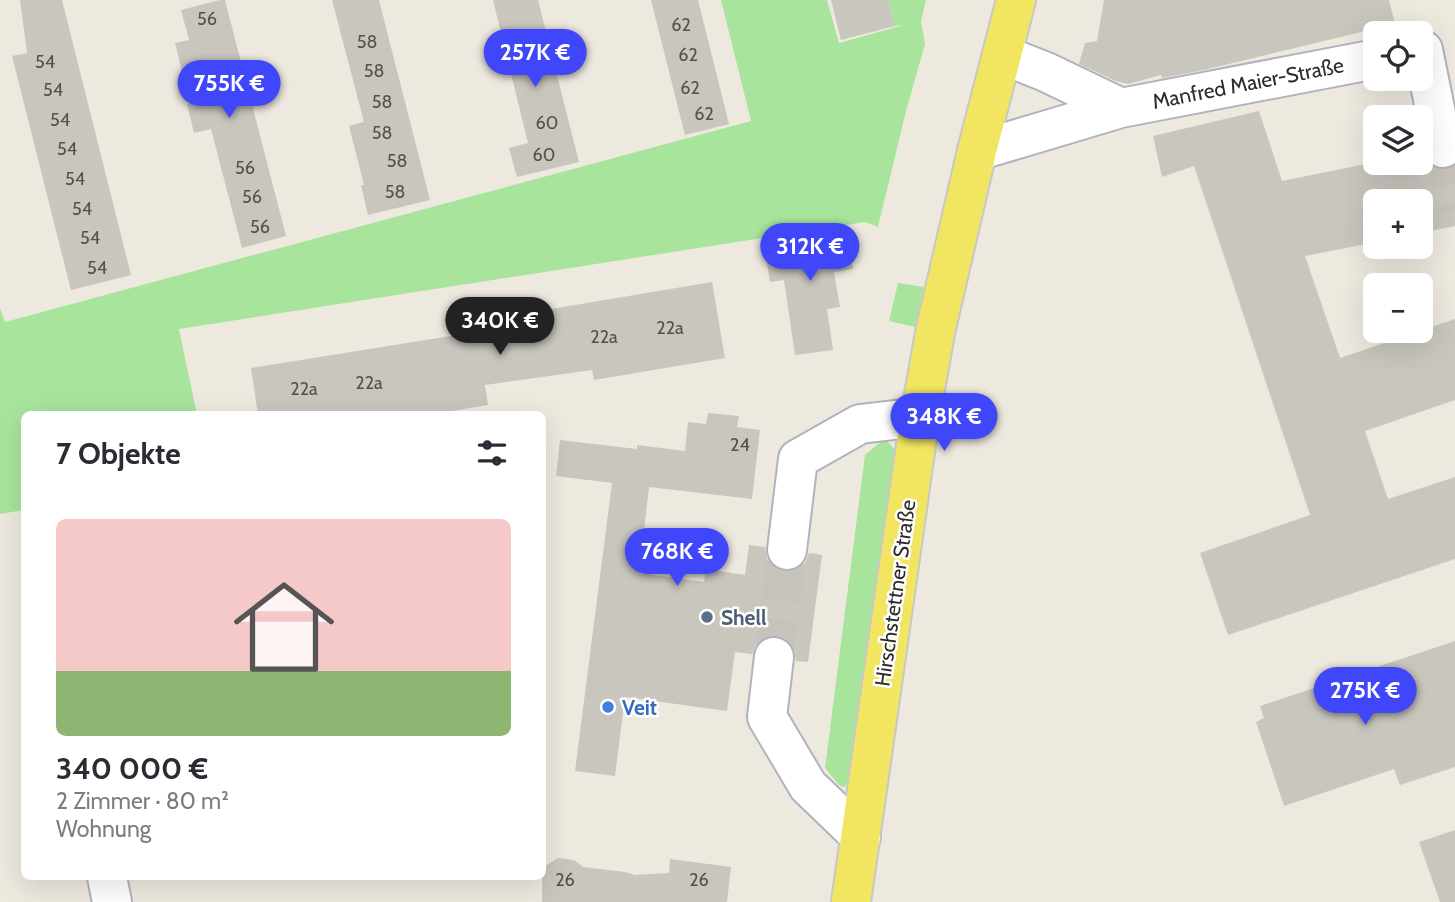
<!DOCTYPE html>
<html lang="de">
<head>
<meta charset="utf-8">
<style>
  :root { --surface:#fff; --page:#f2f2f3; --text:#2b2b33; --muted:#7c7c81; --line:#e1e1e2; --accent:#4046f9 }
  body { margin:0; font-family:Cabin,sans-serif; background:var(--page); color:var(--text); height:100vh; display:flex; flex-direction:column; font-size:26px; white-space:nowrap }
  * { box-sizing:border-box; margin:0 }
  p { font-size:23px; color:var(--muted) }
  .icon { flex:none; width:38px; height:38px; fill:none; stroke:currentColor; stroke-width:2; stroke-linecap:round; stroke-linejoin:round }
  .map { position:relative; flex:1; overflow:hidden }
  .details { position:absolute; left:21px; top:411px; width:525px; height:469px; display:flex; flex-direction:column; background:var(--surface); border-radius:10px; box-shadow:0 7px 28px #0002 }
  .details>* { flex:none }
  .controls { position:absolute; left:1363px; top:21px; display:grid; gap:14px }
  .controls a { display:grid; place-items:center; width:70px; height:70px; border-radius:10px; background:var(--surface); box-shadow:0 7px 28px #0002; font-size:35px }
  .price { position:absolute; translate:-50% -60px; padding:0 16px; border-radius:24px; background:var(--accent); color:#fff; font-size:23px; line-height:46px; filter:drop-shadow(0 2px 4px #0008) }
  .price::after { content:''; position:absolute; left:50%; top:42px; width:21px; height:16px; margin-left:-10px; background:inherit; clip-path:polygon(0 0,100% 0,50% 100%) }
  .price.current { background:#222; color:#fff }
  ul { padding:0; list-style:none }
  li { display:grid; align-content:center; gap:14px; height:371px; padding:0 35px }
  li+li { border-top:2px solid var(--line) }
  li span { display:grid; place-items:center; height:217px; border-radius:10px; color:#555 }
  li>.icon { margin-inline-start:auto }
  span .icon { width:126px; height:126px; fill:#fffc; stroke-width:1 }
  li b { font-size:30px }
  h2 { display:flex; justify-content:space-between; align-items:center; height:84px; padding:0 35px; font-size:30px }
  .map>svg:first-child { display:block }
  .green { fill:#a9e49c }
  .building { fill:#c9c6be }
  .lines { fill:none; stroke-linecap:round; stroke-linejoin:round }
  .minor-tunnel { stroke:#c7c3bb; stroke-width:38; stroke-dasharray:38 19; stroke-linecap:butt }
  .minor-casing { stroke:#b2b2bf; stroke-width:42 }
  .major-casing { stroke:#c8c8c8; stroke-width:42 }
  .minor { stroke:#fff; stroke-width:38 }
  .major { stroke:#f1e561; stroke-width:38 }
  .service-dot { fill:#5c6f8a; stroke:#fff; stroke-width:2.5 }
  .shop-dot { fill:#3f7fe0; stroke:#fff; stroke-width:2.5 }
  .labels { text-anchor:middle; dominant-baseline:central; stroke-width:5; stroke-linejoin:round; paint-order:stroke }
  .number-label { font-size:18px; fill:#535250 }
  .street-label { font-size:21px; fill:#2c2c2c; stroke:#fff }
  .service-label { font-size:21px; font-weight:bold; fill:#4e5e75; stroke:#fff; text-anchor:start }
  .shop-label { font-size:21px; font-weight:bold; fill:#366cbe; stroke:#fff; text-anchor:start }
</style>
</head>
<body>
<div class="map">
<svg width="1455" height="902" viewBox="0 0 1455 902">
  <rect width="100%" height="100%" fill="#eee9df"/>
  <!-- green -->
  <path class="green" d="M 721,0 L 827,0 L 839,43 L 904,25 L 895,26 L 888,0 L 926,0 L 921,21 L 925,44 L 906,111 L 878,227 L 865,222 L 179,329 L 197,415 L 24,415 L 24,510 L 0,514 L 0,308 L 5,322 L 751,121 Z
    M 898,283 L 924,287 L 915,327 L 889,321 Z
    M 883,440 L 888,442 L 895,450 L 850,780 L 844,787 L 839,785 L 825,768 L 865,455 Z"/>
  <!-- building -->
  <path class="building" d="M 20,0 L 62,0 L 131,275 L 71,290 L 12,56 L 27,53 Z
    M 220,0 L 225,0 L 286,236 L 242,248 L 211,129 L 194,133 L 187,104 L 190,103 L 175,43 L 189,40 L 181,10 Z
    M 332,0 L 379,0 L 430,200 L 368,215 L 361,185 L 364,185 L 349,126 L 364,122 Z
    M 493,0 L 538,0 L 579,162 L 517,177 L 509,148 L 528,143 Z
    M 651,0 L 698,0 L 729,124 L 685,135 Z
    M 831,0 L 888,0 L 895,26 L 841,40 Z
    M 1104,0 L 1389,0 L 1395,24 L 1204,70 L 1162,78 L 1161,75 L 1128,84 L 1116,81 L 1079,64 L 1085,43 L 1097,41 Z
    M 1259,111 L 1282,181 L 1376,162 L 1421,163 L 1422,153 L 1426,162 L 1435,168 L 1447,169 L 1455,166 L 1455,226 L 1421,233 L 1421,201 L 1376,201 L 1376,242 L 1305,256 L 1340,358 L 1455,319 L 1455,400 L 1365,431 L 1388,499 L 1455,477 L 1455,559 L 1228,635 L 1200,553 L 1310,515 L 1194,166 L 1162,177 L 1153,136 Z
    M 846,228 L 853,269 L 834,272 L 840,307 L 827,309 L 833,350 L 795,355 L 784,280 L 770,282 L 763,240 Z
    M 712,282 L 725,358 L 594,380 L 592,370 L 485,385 L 488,405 L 428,415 L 258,415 L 251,368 L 488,330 L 486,320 Z
    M 708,413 L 739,416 L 737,427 L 760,430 L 752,499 L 649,487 L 639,573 L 704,582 L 706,569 L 745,575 L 749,545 L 765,547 L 767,559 L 773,567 L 784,572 L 796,570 L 805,563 L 809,553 L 822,555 L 808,662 L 796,661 L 794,649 L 786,639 L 776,635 L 766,637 L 757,643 L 752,654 L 735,652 L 727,711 L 625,697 L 615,776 L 575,771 L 612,483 L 556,476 L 560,440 L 637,449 L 637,445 L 685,451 L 688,422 L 706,424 Z
    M 1455,641 L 1455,767 L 1400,785 L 1394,769 L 1284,806 L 1256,722 L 1264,718 L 1260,706 Z
    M 1455,830 L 1455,902 L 1440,902 L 1419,842 Z
    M 558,858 L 574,860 L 583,867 L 625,872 L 635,875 L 669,873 L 670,859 L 731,867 L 727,902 L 542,902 L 542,868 Z"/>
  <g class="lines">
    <!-- minor-tunnel -->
    <path class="minor-tunnel" d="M 1443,148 L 1455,210
      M 774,657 L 787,550"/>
    <!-- minor casing -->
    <g class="minor-casing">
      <path id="minor" d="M 1423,50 L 1443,148
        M 1003,55 L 1046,72 L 1121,108
        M 977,151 L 1121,108 L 1376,59
        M 787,550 L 798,459 L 860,424 L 920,417
        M 774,657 L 767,717 L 808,786 L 861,837
        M 107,877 L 112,902"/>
    </g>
    <!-- major casing -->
    <g class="major-casing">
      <path id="major" d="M 851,902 L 920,417 L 936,328 L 977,151 L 1016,0"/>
    </g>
    <!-- minor -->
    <use href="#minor" class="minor"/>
    <!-- major -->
    <use href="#major" class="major"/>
  </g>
  <!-- markers -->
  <circle class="service-dot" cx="707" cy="617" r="7"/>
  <circle class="shop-dot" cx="608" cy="707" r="7"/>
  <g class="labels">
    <!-- number labels -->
    <g class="number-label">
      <text x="207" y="19">56</text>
      <text x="681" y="25">62</text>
      <text x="367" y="42">58</text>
      <text x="688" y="55">62</text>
      <text x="45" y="62">54</text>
      <text x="374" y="71">58</text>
      <text x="690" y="88">62</text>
      <text x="53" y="90">54</text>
      <text x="382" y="102">58</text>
      <text x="704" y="114">62</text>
      <text x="60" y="120">54</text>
      <text x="547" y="123">60</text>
      <text x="382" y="133">58</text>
      <text x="67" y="149">54</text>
      <text x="544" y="155">60</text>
      <text x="397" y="161">58</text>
      <text x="245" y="168">56</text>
      <text x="75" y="179">54</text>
      <text x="395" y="192">58</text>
      <text x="252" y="197">56</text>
      <text x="82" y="209">54</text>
      <text x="260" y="227">56</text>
      <text x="90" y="238">54</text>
      <text x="97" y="268">54</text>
      <text x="670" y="328">22a</text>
      <text x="604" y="337">22a</text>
      <text x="369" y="383">22a</text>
      <text x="304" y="389">22a</text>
      <text x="740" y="445">24</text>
      <text x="565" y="880">26</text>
      <text x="699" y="880">26</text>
    </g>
    <!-- street labels -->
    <g class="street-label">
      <text transform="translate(1248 83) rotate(-11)">Manfred Maier-Straße</text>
      <text transform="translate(895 593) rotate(-82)">Hirschstettner Straße</text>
    </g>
    <!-- service labels -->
    <g class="service-label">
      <text x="721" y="617">Shell</text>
    </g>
    <!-- shop labels -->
    <g class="shop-label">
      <text x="622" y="707">Veit</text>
    </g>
  </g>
</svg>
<div class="controls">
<a><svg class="icon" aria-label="locate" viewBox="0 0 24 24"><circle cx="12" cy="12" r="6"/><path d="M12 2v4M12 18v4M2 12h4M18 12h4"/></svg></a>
<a><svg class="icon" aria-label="layers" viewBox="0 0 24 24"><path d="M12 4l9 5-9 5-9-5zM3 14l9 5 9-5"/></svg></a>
<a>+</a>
<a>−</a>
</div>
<b class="price" style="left:535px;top:89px">257K €</b>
<b class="price" style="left:229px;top:120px">755K €</b>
<b class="price" style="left:810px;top:283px">312K €</b>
<b class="price current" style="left:500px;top:357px">340K €</b>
<b class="price" style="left:944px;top:453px">348K €</b>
<b class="price" style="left:677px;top:588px">768K €</b>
<b class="price" style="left:1365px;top:727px">275K €</b>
<section class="details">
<h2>7 Objekte<svg class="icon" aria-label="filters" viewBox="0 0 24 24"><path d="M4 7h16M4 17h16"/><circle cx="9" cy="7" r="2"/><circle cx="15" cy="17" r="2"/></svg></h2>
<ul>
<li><span style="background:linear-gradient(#f6c9c9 70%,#8fb573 0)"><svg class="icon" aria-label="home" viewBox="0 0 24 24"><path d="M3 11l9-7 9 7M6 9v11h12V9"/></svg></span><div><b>340 000 €</b><p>2 Zimmer · 80 m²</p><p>Wohnung</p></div></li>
</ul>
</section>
</div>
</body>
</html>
